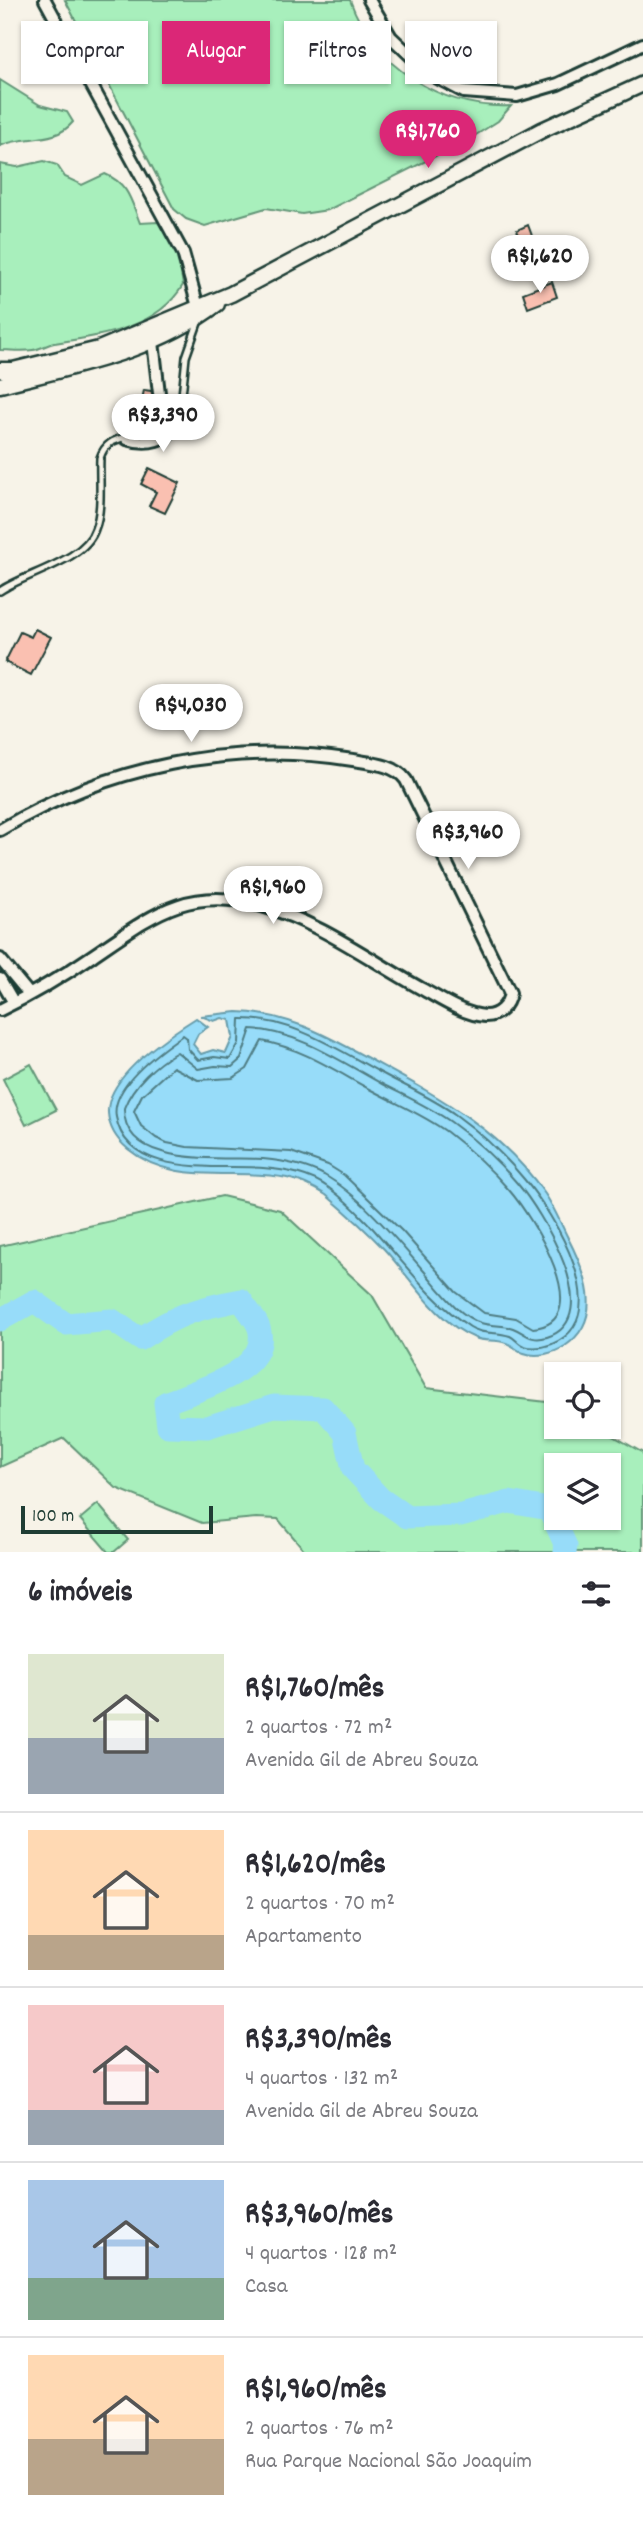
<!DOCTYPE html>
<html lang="pt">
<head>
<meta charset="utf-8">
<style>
  :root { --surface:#fff; --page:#f7f7f7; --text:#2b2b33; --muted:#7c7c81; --line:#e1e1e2; --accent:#db2777 }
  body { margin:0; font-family:Dekko,sans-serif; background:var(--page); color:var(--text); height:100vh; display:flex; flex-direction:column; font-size:26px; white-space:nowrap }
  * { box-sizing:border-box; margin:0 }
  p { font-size:23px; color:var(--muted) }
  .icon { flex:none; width:38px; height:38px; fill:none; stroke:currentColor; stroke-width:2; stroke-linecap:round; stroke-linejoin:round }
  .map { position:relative; height:1552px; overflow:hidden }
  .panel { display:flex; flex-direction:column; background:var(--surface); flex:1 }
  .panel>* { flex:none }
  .banner { position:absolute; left:21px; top:21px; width:602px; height:63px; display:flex; gap:14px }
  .fabs { position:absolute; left:544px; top:1362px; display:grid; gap:14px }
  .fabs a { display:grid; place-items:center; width:77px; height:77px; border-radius:0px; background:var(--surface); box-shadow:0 2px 5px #0004; font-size:35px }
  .scale { position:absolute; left:21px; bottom:18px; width:192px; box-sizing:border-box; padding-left:7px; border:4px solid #1f3d34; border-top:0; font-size:19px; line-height:24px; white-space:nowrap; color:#1f3d34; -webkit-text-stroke:5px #f7f3e8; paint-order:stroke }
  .price { position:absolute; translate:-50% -60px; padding:0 16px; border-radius:24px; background:#fff; color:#222; font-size:23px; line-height:46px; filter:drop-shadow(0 2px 4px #0008) }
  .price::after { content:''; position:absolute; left:50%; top:42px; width:21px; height:16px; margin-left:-10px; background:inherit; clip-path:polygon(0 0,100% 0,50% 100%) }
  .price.on { background:var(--accent); color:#fff }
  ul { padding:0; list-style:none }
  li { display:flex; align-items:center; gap:21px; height:175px; padding:0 28px }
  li+li { border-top:2px solid var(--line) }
  li span { display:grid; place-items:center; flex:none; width:196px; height:140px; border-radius:0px; color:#555 }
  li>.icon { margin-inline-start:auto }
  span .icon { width:84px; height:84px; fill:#fffc; stroke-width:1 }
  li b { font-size:30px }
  h2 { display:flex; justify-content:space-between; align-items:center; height:84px; padding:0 28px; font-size:30px }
  .tag { padding:0 24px; border-radius:0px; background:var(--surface); box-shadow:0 2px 5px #0004; font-size:24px; line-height:63px }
  .tag.on { background:var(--accent); color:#fff }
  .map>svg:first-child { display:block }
  .green { fill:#a8efbc; stroke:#649678; stroke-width:2; fill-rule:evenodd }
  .water { fill:#97dcf9; stroke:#679caa; stroke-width:2 }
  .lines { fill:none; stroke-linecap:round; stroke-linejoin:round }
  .shore { stroke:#4f7d83; stroke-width:2 }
  .river { stroke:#97dcf9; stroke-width:23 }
  .building { fill:#fac0b1; stroke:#1f3d34; stroke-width:2 }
  .lane-casing { stroke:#1f3d34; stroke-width:10 }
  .street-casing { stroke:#1f3d34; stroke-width:16 }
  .secondary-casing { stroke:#1f3d34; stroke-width:19 }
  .lane { stroke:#f7f3e8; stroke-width:5 }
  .street { stroke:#f7f3e8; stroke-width:10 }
  .secondary { stroke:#f7f3e8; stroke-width:14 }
</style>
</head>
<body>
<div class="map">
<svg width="643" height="1552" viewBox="0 0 643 1552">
  <rect width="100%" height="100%" fill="#f7f3e8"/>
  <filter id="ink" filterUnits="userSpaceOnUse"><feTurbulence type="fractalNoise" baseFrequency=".0143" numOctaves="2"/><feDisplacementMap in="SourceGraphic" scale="14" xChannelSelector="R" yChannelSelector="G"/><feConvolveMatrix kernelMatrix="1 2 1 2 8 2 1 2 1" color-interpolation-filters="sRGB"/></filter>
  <g filter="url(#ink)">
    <!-- green -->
    <path class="green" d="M 65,0 L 350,0 C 374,67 441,109 511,106 L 498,121 L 468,140 L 328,210 L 302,214 L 266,208 L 205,226 L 186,219 L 174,209 Z
      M 0,80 L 40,105 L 67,112 L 73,122 C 54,145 25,134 0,146 Z
      M 44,161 L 57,165 L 65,177 L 82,185 L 105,174 C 129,184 131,201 140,223 L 158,222 L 177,249 L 183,285 C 157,329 100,336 54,343 C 46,345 40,349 33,350 C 22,352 11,350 0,350 L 0,164 L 17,167 Z
      M 31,1064 L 56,1110 L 26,1125 L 3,1079 Z
      M 222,1196 L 280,1210 L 372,1295 L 426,1388 L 555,1403 L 556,1426 L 596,1426 L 643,1453 L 643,1552 L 306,1552 L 278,1519 L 256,1518 L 202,1523 L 116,1488 L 64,1438 L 0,1467 L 0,1246 ZM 556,1465 L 609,1465 L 609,1517 L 556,1517 Z
      M 98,1504 L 128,1540 L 114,1552 L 108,1552 L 80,1519 Z"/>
    <!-- water -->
    <path class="water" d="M 237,1012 C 289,1013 331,1038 375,1062 C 441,1098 501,1130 545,1194 C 554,1207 560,1222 567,1236 C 585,1271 606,1318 565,1346 C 554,1353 537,1358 524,1353 C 517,1351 513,1345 506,1343 C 496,1339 484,1342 475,1338 C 436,1322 412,1279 384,1249 C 366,1230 346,1212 326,1195 C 314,1187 301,1181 287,1178 C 233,1167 174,1187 128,1149 C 117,1140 109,1128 108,1113 C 106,1077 169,1035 196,1018 L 208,1027 L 198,1034 L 193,1044 L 201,1054 L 213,1050 L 226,1053 L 233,1037 L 230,1020 L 222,1018 L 214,1021 L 201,1016 Z"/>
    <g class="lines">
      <!-- shore -->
      <path class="shore" d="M 240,1019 C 293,1018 340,1051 385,1075 C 409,1088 434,1099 456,1115 C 481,1133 505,1156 524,1179 C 553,1213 618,1317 552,1344 C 544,1347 533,1349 524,1346 C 518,1344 515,1338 510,1336 C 496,1331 482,1335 470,1327 C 415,1291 383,1227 329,1188 C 310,1174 286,1170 263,1168 C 220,1164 127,1179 116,1117 C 110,1086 161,1050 183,1035 L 187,1038 L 188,1049 L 198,1060 L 214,1057 L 230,1059 L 239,1043 Z
        M 251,1029 C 299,1032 340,1061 382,1084 C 405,1096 430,1107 451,1122 C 475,1139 498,1161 517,1183 C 541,1211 608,1318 547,1337 C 530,1342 526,1333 513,1328 C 503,1325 491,1326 481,1323 C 458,1316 439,1288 423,1270 C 396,1239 360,1195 324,1175 C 305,1165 284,1161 263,1159 C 225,1156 123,1170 124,1108 C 133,1084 156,1064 177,1052 L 198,1069 L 215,1066 L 232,1067 L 241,1059 Z
        M 262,1041 C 302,1048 337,1072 373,1091 C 397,1104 424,1115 447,1132 C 469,1149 491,1169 509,1190 C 531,1215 599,1322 533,1328 L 516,1318 L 484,1313 L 456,1292 L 402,1231 L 344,1175 L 328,1165 L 291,1152 L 187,1147 L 167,1143 L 156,1138 L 141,1126 L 134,1111 L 142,1095 L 173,1067 L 198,1080 L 233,1078 L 247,1069 Z"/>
      <!-- river -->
      <path class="river" d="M 0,1320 L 34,1301 L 66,1324 L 112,1320 L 140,1339 C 177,1314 198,1308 241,1300 C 246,1308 256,1319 259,1328 C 272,1372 193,1391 165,1403 L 168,1426 L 207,1427 L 274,1406 L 323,1408 L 345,1433 L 353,1469 L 381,1499 L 407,1517 L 461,1515 L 509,1502 L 549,1509 L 566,1546 L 565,1552"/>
    </g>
    <!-- building -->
    <path class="building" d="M 528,225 L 535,244 L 524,249 L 517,230 Z
      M 552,282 L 557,297 L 528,308 L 523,293 Z
      M 144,390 L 151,391 L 157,400 L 163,400 L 166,396 L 166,401 L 176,403 L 180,410 L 186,406 L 192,407 L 189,423 L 185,422 L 183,416 L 178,413 L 169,419 L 162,419 L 164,409 L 159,403 L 152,407 L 141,405 Z
      M 149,468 L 180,483 L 165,513 L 149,506 L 156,492 L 141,484 Z
      M 35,629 L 51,637 L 31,675 L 5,662 L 20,632 L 31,637 Z"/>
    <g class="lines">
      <!-- lane casing -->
      <g class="lane-casing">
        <path id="lane" d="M 181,405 L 186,357 L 198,323
          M 0,591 C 26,573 85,561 95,529 C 103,509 99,480 100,458 C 110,426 144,449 157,408"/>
      </g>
      <!-- street casing -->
      <g class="street-casing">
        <path id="street" d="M 45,0 L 183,253 L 200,314
          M 369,0 L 391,37 L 430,74 L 464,92 L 517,96 L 558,84 L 643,44
          M 152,333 L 159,393
          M 127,439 C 147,445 168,442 177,421
          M 0,830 C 105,767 232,740 353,760 C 370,763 395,764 406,780 L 510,993 C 508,1006 498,1016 485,1016 C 464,1015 439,998 422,989 C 370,960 319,922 262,906 C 187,884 150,917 92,956 C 63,976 31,995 0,1010
          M 0,959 L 29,994
          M 0,979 L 14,1003"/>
      </g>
      <!-- secondary casing -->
      <g class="secondary-casing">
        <path id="secondary" d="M 0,370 L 13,370 L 99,349 L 231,294 L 542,130 L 643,84
          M 0,385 C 75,366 154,352 217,304"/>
      </g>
      <!-- lane -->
      <use href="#lane" class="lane"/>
      <!-- street -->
      <use href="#street" class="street"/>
      <!-- secondary -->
      <use href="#secondary" class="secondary"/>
    </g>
  </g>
</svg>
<div class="fabs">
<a><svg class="icon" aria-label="locate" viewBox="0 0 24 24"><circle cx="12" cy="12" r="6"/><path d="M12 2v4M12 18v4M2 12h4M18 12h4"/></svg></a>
<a><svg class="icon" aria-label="layers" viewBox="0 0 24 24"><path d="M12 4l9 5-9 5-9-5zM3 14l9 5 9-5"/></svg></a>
</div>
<div class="scale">100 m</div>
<b class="price on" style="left:428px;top:170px">R$1,760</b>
<b class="price" style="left:540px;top:295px">R$1,620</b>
<b class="price" style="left:163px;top:454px">R$3,390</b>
<b class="price" style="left:191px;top:744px">R$4,030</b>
<b class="price" style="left:468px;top:871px">R$3,960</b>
<b class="price" style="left:273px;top:926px">R$1,960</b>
<div class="banner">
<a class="tag">Comprar</a>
<a class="tag on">Alugar</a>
<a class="tag">Filtros</a>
<a class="tag">Novo</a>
</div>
</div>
<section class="panel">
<h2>6 imóveis<svg class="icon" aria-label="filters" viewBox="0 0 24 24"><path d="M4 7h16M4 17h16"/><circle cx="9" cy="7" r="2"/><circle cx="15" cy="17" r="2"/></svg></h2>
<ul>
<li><span style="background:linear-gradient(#dfe7d0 60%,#9aa5b1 0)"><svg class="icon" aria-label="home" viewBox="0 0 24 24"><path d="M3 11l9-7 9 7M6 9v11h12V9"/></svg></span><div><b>R$1,760/mês</b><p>2 quartos · 72 m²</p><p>Avenida Gil de Abreu Souza</p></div></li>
<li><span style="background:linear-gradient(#ffd9b3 75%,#b9a48a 0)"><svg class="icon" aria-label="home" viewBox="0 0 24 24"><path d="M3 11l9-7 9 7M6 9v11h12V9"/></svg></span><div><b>R$1,620/mês</b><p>2 quartos · 70 m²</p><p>Apartamento</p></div></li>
<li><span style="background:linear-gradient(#f6c9c9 75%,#9aa5b1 0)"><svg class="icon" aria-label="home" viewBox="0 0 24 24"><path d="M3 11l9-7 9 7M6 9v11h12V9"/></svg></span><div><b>R$3,390/mês</b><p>4 quartos · 132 m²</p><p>Avenida Gil de Abreu Souza</p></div></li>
<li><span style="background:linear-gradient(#a9c7e8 70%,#7fa58c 0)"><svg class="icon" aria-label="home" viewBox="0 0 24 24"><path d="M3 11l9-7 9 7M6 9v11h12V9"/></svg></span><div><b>R$3,960/mês</b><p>4 quartos · 128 m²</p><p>Casa</p></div></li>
<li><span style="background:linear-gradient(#ffd9b3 60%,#b9a48a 0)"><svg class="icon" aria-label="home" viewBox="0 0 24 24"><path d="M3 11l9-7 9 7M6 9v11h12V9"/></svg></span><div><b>R$1,960/mês</b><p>2 quartos · 76 m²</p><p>Rua Parque Nacional São Joaquim</p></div></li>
</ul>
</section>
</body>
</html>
